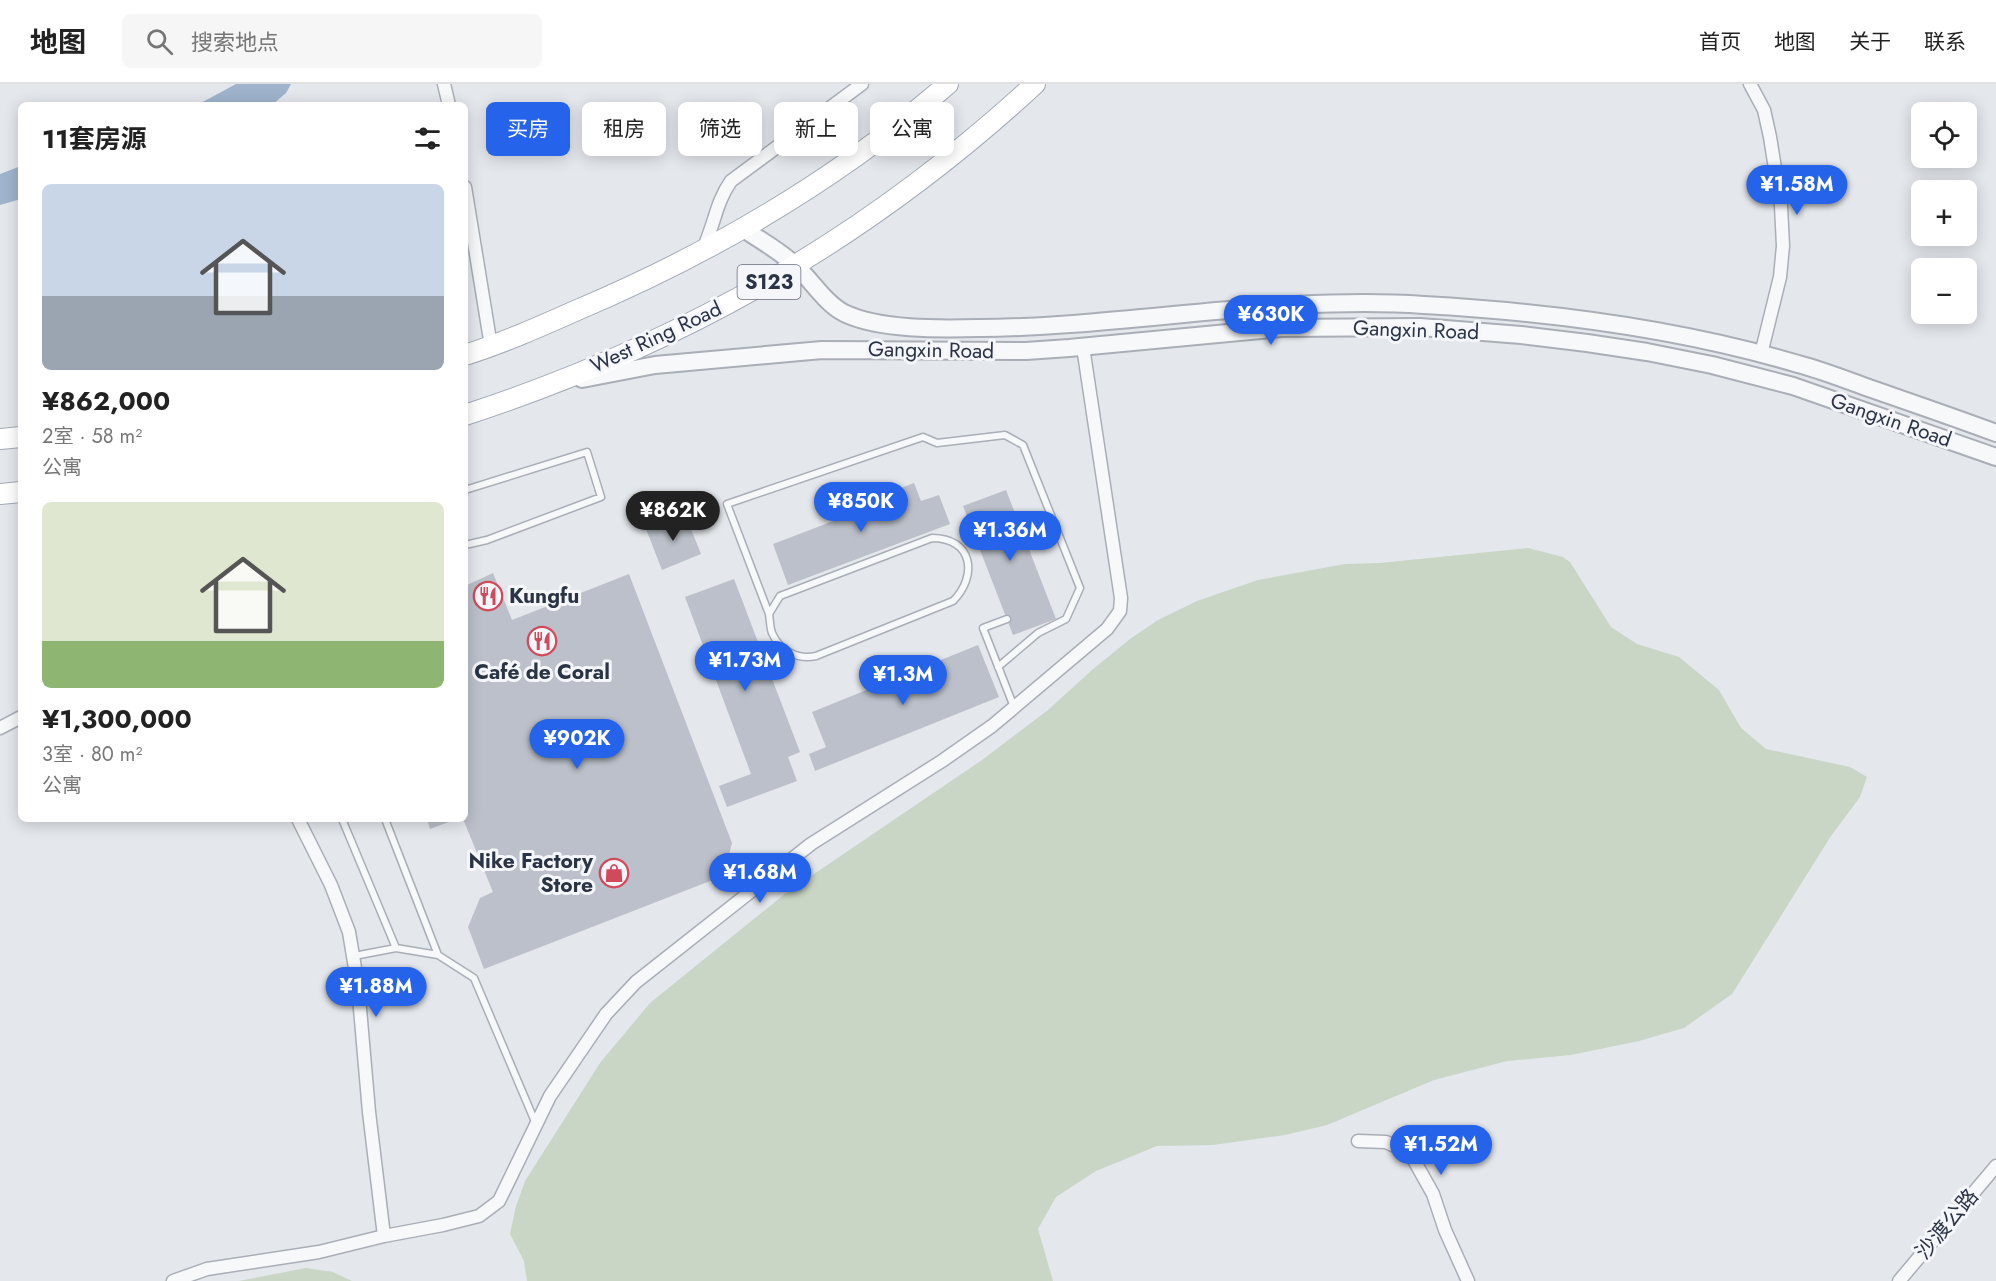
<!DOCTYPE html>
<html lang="zh">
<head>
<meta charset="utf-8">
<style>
  :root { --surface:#fff; --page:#f6f6f6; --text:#222; --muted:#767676; --line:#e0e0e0; --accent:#2563eb }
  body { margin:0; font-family:Jost,"Noto Sans SC",sans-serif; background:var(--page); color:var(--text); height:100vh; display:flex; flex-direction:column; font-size:22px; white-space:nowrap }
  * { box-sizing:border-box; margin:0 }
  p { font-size:20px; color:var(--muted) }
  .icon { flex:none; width:33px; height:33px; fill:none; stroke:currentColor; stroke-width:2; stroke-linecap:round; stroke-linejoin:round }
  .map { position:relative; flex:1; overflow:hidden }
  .details { position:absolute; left:18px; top:18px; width:450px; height:720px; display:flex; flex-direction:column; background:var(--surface); border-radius:9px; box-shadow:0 3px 15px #0003 }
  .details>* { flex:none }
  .banner { position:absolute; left:486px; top:18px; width:570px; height:54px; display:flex; gap:12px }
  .tools { position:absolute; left:1911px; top:18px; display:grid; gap:12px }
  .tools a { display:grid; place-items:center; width:66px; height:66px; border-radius:9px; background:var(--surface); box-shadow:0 3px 15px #0003; font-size:30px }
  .price { position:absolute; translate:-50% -51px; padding:0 14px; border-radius:21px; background:var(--accent); color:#fff; font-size:20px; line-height:39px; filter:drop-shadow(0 2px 3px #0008) }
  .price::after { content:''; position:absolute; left:50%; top:36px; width:18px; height:14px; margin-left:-9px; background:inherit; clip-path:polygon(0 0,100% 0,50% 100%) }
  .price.current { background:#222; color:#fff }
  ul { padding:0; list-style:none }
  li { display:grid; align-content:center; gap:12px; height:318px; padding:0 24px }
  li span { display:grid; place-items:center; height:186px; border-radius:9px; color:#555 }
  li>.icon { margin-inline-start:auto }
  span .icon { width:108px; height:108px; fill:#fffc; stroke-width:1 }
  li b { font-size:26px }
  h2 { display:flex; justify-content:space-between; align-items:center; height:72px; padding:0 24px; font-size:26px }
  .tag { padding:0 21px; border-radius:9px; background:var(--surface); box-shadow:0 3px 15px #0003; font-size:21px; line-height:54px }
  .tag.current { background:var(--accent); color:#fff }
  header { display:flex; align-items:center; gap:36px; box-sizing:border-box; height:84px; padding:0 30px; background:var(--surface); border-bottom:2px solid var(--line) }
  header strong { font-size:28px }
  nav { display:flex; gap:33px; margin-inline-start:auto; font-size:21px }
  .search { width:420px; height:54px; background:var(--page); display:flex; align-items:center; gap:15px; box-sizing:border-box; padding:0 21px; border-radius:9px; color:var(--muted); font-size:22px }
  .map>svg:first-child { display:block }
  .green { fill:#c9d6c5 }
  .water { fill:#9fb4cc }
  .building { fill:#bbc0ca }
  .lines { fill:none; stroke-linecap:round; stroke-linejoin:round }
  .service-casing { stroke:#a9aeb7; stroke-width:9 }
  .minor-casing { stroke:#a9aeb7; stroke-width:15 }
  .tertiary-casing { stroke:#a9aeb7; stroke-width:20 }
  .primary-casing { stroke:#a3abb8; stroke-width:22 }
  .service { stroke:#f7f8fa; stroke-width:6 }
  .minor { stroke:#f7f8fa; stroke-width:12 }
  .tertiary { stroke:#f7f8fa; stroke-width:16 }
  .primary { stroke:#fff; stroke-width:20 }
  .labels { text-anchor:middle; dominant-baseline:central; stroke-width:6; stroke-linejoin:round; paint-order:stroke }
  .shield { fill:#f4f6f9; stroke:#676e7b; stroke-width:1.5 }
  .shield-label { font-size:20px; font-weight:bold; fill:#2b3445 }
  .street-label { font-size:21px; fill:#2b3445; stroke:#f4f6f9 }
  .poi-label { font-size:21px; font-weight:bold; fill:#2b3445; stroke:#f4f6f9; text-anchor:start }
</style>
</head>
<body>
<header>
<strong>地图</strong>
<div class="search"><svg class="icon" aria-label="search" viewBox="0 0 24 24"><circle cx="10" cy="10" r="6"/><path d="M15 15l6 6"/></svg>搜索地点</div>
<nav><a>首页</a><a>地图</a><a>关于</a><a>联系</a></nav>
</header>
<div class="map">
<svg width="1996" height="1197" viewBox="0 0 1996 1197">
  <rect width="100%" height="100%" fill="#e4e7ec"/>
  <!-- green -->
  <path class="green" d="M 1528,464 L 1563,473 L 1570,478 L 1611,543 L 1637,560 L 1679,573 L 1719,606 L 1741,644 L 1766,665 L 1850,683 L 1867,693 L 1860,713 L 1831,752 L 1732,910 L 1684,944 L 1639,957 L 1571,971 L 1507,977 L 1434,996 L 1327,1041 L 1285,1051 L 1213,1061 L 1157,1062 L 1096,1087 L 1056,1113 L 1038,1145 L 1053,1197 L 527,1197 L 524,1177 L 510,1150 L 516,1122 L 525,1097 L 600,979 L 650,919 L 786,809 L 982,676 L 1048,626 L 1092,586 L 1130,555 L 1158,536 L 1197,517 L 1258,496 L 1345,480 L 1380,479 Z
    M 306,1184 L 333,1188 L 352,1197 L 239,1197 Z"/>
  <!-- water -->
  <path class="water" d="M 236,0 L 291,0 L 286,9 L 272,21 L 197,21 Z
    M 21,82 L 21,115 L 0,121 L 0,90 Z"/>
  <!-- building -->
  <path class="building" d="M 914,399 L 921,417 L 939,411 L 950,440 L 788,501 L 773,460 L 849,431 L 846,425 Z
    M 1006,406 L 1056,535 L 1013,551 L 963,422 Z
    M 685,430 L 701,470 L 662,486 L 646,445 Z
    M 493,489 L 512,536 L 629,490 L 732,759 L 723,792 L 484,885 L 468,843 L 480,814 L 493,808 L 463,735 L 465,735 L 465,502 Z
    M 734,495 L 800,668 L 788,673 L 797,697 L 727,723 L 719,702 L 751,690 L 685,513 Z
    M 978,561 L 999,613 L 815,687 L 809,670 L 826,663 L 812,628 Z
    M 427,735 L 457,735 L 430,745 Z"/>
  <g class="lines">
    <!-- service casing -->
    <g class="service-casing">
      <path id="service" d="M 465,406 L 587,368 L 601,413 L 487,456 L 465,461
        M 932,454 C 973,454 978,492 953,517 L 816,572 C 798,576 780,567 772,549 C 770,544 770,536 769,530 L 780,512 Z
        M 769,530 L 727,420 L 923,353 L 937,359 L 1005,351 L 1023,361 L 1080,504 L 1066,535 L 1038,549 L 998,583
        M 1007,535 L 983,544 L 1014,623
        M 342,735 L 396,864
        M 385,735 L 438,871
        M 354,872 L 396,864 L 438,871 L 474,894 L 536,1040"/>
    </g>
    <!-- minor casing -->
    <g class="minor-casing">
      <path id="minor" d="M 444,0 L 449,21
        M 1750,0 L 1764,26 L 1770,53 L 1781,122 L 1783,162 L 1780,193 L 1761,270
        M 465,103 L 491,262
        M 703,165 C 714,142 716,118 731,97 L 862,0
        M 0,644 L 21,633
        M 298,735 L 331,801 L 349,848 L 358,902 L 369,1028 L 384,1152
        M 1358,1057 L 1386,1058 L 1410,1069 L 1433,1110 L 1445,1146 L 1468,1197
        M 173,1197 L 207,1185 L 319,1168 L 384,1152 L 443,1141 L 479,1132 L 499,1117 L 550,1012 L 606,930 L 636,898 L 811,760 L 942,677 L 992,642 L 1107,545 L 1120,527 L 1121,514 L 1083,263
        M 1899,1197 L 1996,1082"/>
    </g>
    <!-- tertiary casing -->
    <g class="tertiary-casing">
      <path id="tertiary" d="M 744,145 C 761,157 782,168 797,183 C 812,197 825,219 844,229 C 879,246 940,245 979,244 C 1128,243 1275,211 1424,221 C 1550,228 1677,244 1798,280 C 1821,286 1844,295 1866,303 C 1909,318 1953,333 1996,349
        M 582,295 L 655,281 L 822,266 L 1026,267 L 1069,264 L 1281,244 L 1420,243 L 1521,251 L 1587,259 L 1647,268 L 1712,281 L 1793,302 L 1996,373"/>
    </g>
    <!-- primary casing -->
    <g class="primary-casing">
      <path id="primary" d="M 465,271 C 503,259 539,243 575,227 C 710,170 837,96 948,0
        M 465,331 C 682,260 867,155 1035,0
        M 0,355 L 21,353
        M 0,410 L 21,408"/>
    </g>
    <!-- service -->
    <use href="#service" class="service"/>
    <!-- minor -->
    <use href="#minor" class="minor"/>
    <!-- tertiary -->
    <use href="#tertiary" class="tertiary"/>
    <!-- primary -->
    <use href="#primary" class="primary"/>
  </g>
  <!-- icons -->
  <defs>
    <g id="restaurant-ring" transform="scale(1.5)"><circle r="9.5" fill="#f4f6f9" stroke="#d1495b" stroke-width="1.5"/><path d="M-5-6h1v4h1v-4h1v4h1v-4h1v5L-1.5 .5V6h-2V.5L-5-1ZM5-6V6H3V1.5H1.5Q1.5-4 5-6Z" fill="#d1495b"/></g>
    <g id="shop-ring" transform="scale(1.5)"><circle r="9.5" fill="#f4f6f9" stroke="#d1495b" stroke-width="1.5"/><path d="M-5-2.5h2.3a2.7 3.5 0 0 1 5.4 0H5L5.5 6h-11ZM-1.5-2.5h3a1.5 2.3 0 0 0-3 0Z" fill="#d1495b"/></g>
  </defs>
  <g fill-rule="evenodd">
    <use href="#restaurant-ring" x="488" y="512"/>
    <use href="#restaurant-ring" x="542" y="557"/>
    <use href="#shop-ring" x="614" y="789"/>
  </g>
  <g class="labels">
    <!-- shield labels -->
    <rect class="shield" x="737.5" y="181" width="63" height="34" rx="4.5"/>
    <g class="shield-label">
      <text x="769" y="198">S123</text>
    </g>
    <!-- street labels -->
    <g class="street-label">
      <text transform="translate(1416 246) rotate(2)">Gangxin Road</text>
      <text transform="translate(656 253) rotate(-25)">West Ring Road</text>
      <text transform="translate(931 266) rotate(1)">Gangxin Road</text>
      <text transform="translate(1891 336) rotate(19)">Gangxin Road</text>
      <text transform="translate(1947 1140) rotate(-50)">沙渡公路</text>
    </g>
    <!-- poi labels -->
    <g class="poi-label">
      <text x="509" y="512">Kungfu</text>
      <text x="542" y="588" text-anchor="middle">Café de Coral</text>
      <text x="593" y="777" text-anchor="end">Nike Factory<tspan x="593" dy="24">Store</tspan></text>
    </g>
  </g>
</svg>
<div class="tools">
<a><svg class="icon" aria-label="locate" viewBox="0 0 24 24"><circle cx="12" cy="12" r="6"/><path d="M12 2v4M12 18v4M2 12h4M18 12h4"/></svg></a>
<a>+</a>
<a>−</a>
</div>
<b class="price" style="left:1797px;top:132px">¥1.58M</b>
<b class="price" style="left:1271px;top:262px">¥630K</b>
<b class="price" style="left:861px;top:449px">¥850K</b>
<b class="price current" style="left:673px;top:458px">¥862K</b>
<b class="price" style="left:1010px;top:478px">¥1.36M</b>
<b class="price" style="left:745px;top:608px">¥1.73M</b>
<b class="price" style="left:903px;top:622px">¥1.3M</b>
<b class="price" style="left:577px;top:686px">¥902K</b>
<b class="price" style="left:760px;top:820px">¥1.68M</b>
<b class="price" style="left:376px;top:934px">¥1.88M</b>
<b class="price" style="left:1441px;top:1092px">¥1.52M</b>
<div class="banner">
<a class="tag current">买房</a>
<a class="tag">租房</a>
<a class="tag">筛选</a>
<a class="tag">新上</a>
<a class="tag">公寓</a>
</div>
<section class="details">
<h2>11套房源<svg class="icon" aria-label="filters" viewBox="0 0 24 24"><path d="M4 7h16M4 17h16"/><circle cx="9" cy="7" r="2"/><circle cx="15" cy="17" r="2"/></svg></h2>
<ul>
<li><span style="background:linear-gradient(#c9d6e8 60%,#9aa5b1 0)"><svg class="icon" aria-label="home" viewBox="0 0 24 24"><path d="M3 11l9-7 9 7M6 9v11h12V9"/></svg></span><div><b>¥862,000</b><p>2室 · 58 m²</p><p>公寓</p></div></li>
<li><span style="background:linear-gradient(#dfe7d0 75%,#8fb573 0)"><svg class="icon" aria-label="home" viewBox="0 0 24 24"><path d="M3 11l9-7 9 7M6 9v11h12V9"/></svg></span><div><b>¥1,300,000</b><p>3室 · 80 m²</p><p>公寓</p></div></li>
</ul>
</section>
</div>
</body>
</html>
